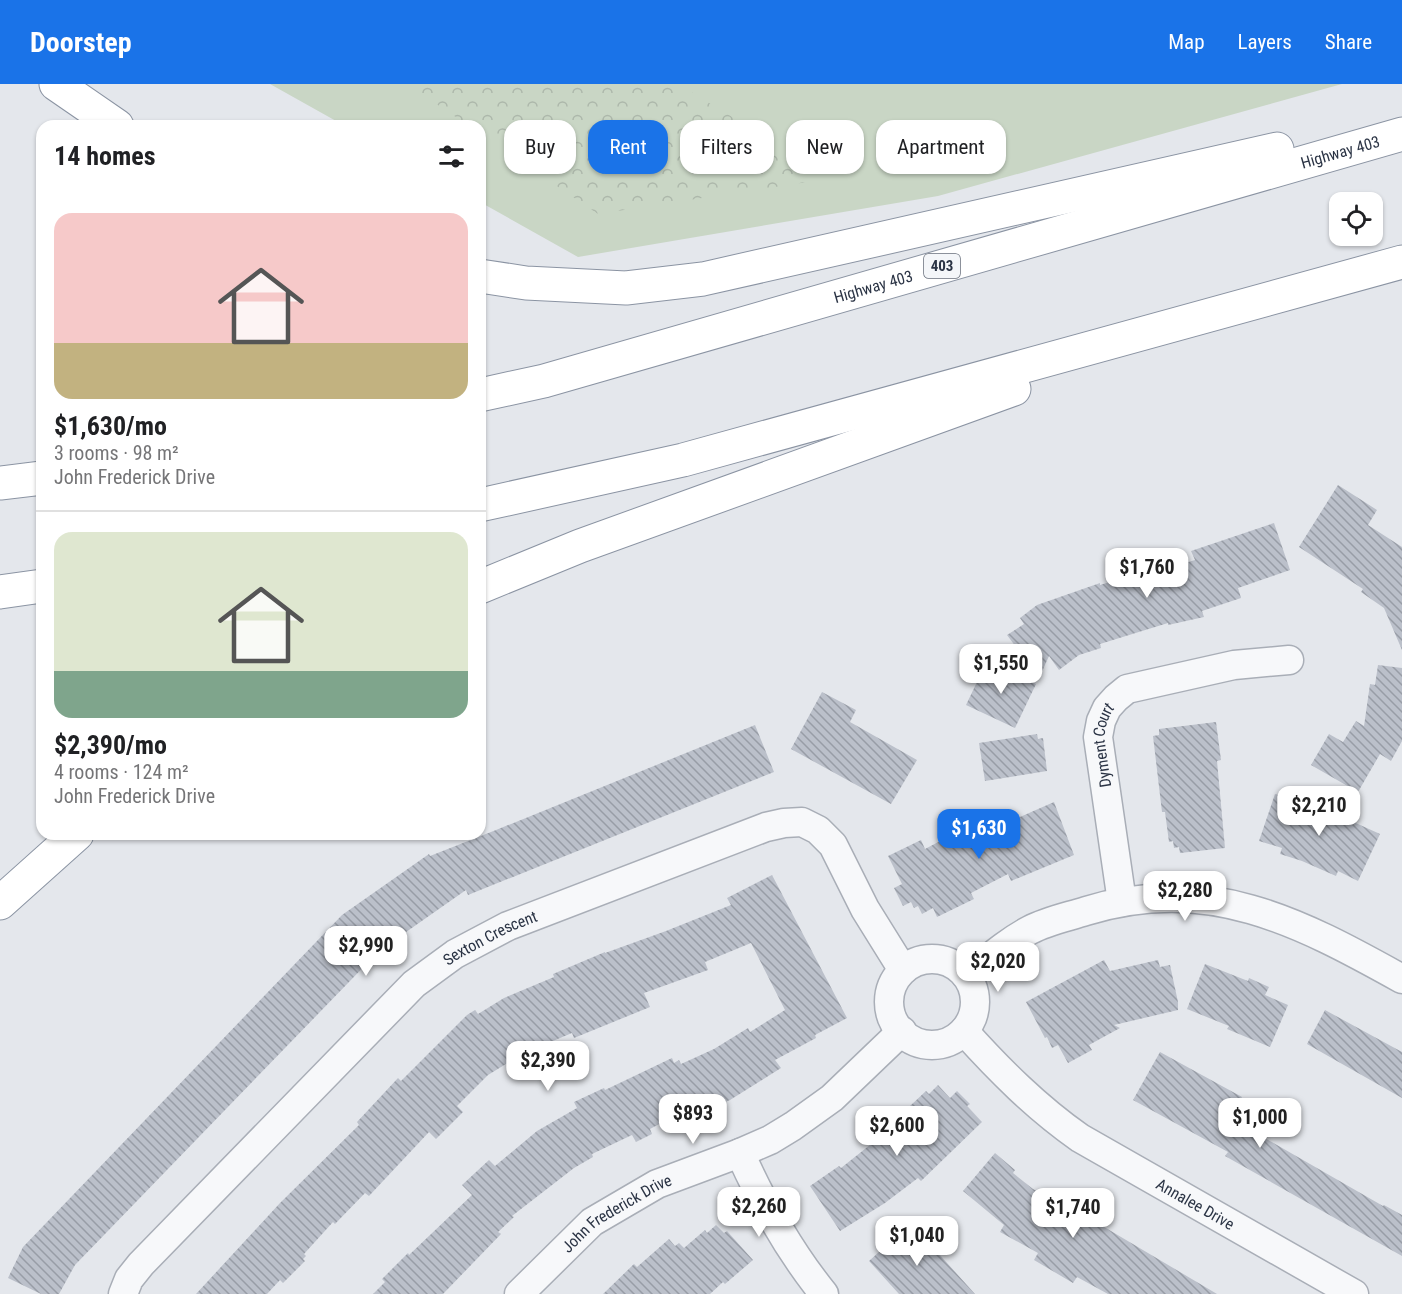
<!DOCTYPE html>
<html lang="en">
<head>
<meta charset="utf-8">
<style>
  :root { --surface:#fff; --page:#f2f2f2; --text:#202124; --muted:#757577; --line:#e0e0e0; --accent:#1a73e8 }
  body { margin:0; font-family:"Roboto Condensed",sans-serif; background:var(--page); color:var(--text); height:100vh; display:flex; flex-direction:column; font-size:22px; white-space:nowrap }
  * { box-sizing:border-box; margin:0 }
  p { font-size:20px; color:var(--muted) }
  .icon { flex:none; width:33px; height:33px; fill:none; stroke:currentColor; stroke-width:2; stroke-linecap:round; stroke-linejoin:round }
  .map { position:relative; flex:1; overflow:hidden }
  .drawer { position:absolute; left:36px; top:36px; width:450px; height:720px; display:flex; flex-direction:column; background:var(--surface); border-radius:18px; box-shadow:0 2px 4px #0004 }
  .drawer>* { flex:none }
  .hud { position:absolute; left:504px; top:36px; width:570px; height:54px; display:flex; gap:12px }
  .fabs { position:absolute; left:1329px; top:108px; display:grid; gap:12px }
  .fabs a { display:grid; place-items:center; width:54px; height:54px; border-radius:12px; background:var(--surface); box-shadow:0 2px 4px #0004; font-size:30px }
  .price { position:absolute; translate:-50% -51px; padding:0 14px; border-radius:12px; background:#fff; color:#222; font-size:20px; line-height:39px; filter:drop-shadow(0 2px 3px #0008) }
  .price::after { content:''; position:absolute; left:50%; top:36px; width:18px; height:14px; margin-left:-9px; background:inherit; clip-path:polygon(0 0,100% 0,50% 100%) }
  .price.on { background:var(--accent); color:#fff }
  ul { padding:0; list-style:none }
  li { display:grid; align-content:center; gap:12px; height:318px; padding:0 18px }
  li+li { border-top:2px solid var(--line) }
  li span { display:grid; place-items:center; height:186px; border-radius:18px; color:#555 }
  li>.icon { margin-inline-start:auto }
  span .icon { width:108px; height:108px; fill:#fffc; stroke-width:1 }
  li b { font-size:26px }
  h2 { display:flex; justify-content:space-between; align-items:center; height:72px; padding:0 18px; font-size:26px }
  .pill { padding:0 21px; border-radius:18px; background:var(--surface); box-shadow:0 2px 4px #0004; font-size:21px; line-height:54px }
  .pill.on { background:var(--accent); color:#fff }
  header { display:flex; align-items:center; gap:36px; box-sizing:border-box; height:84px; padding:0 30px; background:var(--accent); color:#fff }
  header strong { font-size:28px }
  nav { display:flex; gap:33px; margin-inline-start:auto; font-size:21px }
  .map>svg:first-child { display:block }
  .green { fill:#c9d6c5 }
  .forest { fill:url(#forest-crowns) }
  .building { fill:url(#building-back-hatch) }
  .lines { fill:none; stroke-linecap:round; stroke-linejoin:round }
  .street-casing { stroke:#a9aeb7; stroke-width:31 }
  .highway-casing { stroke:#8b94a3; stroke-width:35 }
  .street { stroke:#f7f8fa; stroke-width:28 }
  .highway { stroke:#fff; stroke-width:33 }
  .labels { text-anchor:middle; dominant-baseline:central; stroke-width:4.5; stroke-linejoin:round; paint-order:stroke }
  .shield { fill:#f4f6f9; stroke:#676e7b; stroke-width:1.5 }
  .shield-label { font-size:15px; font-weight:bold; fill:#2b3445 }
  .street-label { font-size:16px; fill:#2b3445; stroke:#f4f6f9 }
</style>
</head>
<body>
<header>
<strong>Doorstep</strong>
<nav><a>Map</a><a>Layers</a><a>Share</a></nav>
</header>
<div class="map">
<svg width="1402" height="1210" viewBox="0 0 1402 1210">
  <defs>
    <pattern id="forest-crowns" width="20" height="18" patternUnits="userSpaceOnUse" patternTransform="scale(1.5)"><rect width="20" height="18" fill="#c9d6c5"/><path d="M2 6a3 3 0 1 1 6 0M12 15a3 3 0 1 1 6 0" fill="none" stroke="#adb8ab"/></pattern>
    <pattern id="building-back-hatch" width="6" height="6" patternUnits="userSpaceOnUse" patternTransform="scale(1.5)"><rect width="6" height="6" fill="#bbc0ca"/><path d="M-1 5l2 2M0 0l6 6M5-1l2 2" fill="none" stroke="#989da6"/></pattern>
  </defs>
  <rect width="100%" height="100%" fill="#e4e7ec"/>
  <!-- green -->
  <path class="green" d="M 270,0 L 1342,0 L 938,112 L 578,173 L 480,118 L 480,42 L 345,42 Z"/>
  <!-- forest -->
  <path class="forest" d="M 407,0 L 678,0 L 833,94 L 598,130 L 480,50 L 480,42 L 469,42 Z"/>
  <!-- building -->
  <path class="building" d="M 1338,401 L 1377,426 L 1368,441 L 1402,463 L 1402,566 L 1384,524 L 1361,508 L 1363,505 L 1299,463 Z
    M 1274,439 L 1290,486 L 1238,504 L 1241,514 L 1202,527 L 1204,533 L 1168,541 L 1168,539 L 1100,560 L 1101,564 L 1079,571 L 1059,586 L 1049,572 L 1039,594 L 1007,551 L 1024,540 L 1020,534 L 1037,521 L 1100,499 L 1100,501 L 1145,487 L 1146,491 L 1195,476 L 1191,467 Z
    M 987,577 L 1036,600 L 1015,644 L 966,621 Z
    M 1378,581 L 1402,584 L 1402,657 L 1391,677 L 1380,670 L 1358,708 L 1311,681 L 1329,650 L 1343,658 L 1356,637 L 1364,642 L 1370,600 L 1375,601 Z
    M 822,608 L 856,626 L 850,638 L 917,676 L 891,720 L 791,665 Z
    M 1216,638 L 1221,676 L 1217,677 L 1225,764 L 1180,769 L 1179,763 L 1174,764 L 1173,757 L 1169,758 L 1165,728 L 1162,728 L 1153,652 L 1159,651 L 1159,645 Z
    M 755,641 L 774,688 L 468,811 L 466,806 L 379,867 L 75,1181 L 59,1210 L 41,1210 L 8,1194 L 23,1163 L 342,831 L 429,770 L 430,772 L 496,746 Z
    M 1037,650 L 1038,655 L 1043,654 L 1047,687 L 985,697 L 979,659 Z
    M 1275,710 L 1338,731 L 1380,750 L 1358,797 L 1338,787 L 1336,792 L 1302,777 L 1280,770 L 1282,764 L 1259,757 Z
    M 1054,718 L 1074,771 L 1011,797 L 1008,790 L 971,809 L 974,815 L 937,833 L 933,824 L 922,830 L 918,822 L 914,824 L 911,818 L 903,822 L 894,804 L 902,800 L 888,772 L 921,756 L 925,765 L 961,746 L 966,757 Z
    M 772,791 L 847,934 L 815,951 L 816,954 L 775,976 L 781,984 L 730,1016 L 707,1026 L 703,1016 L 664,1035 L 665,1037 L 650,1045 L 652,1050 L 636,1058 L 632,1051 L 592,1070 L 593,1073 L 574,1084 L 512,1132 L 514,1133 L 498,1148 L 501,1150 L 443,1210 L 373,1210 L 385,1198 L 382,1195 L 408,1169 L 409,1171 L 472,1111 L 462,1101 L 489,1076 L 495,1082 L 537,1047 L 577,1024 L 574,1018 L 604,1004 L 605,1006 L 672,974 L 674,979 L 679,976 L 681,980 L 714,965 L 748,944 L 750,948 L 785,926 L 751,859 L 705,878 L 708,886 L 644,909 L 650,923 L 574,954 L 572,949 L 524,969 L 488,991 L 457,1022 L 463,1028 L 436,1055 L 429,1048 L 369,1112 L 365,1109 L 335,1140 L 333,1138 L 304,1170 L 306,1172 L 303,1175 L 305,1177 L 283,1199 L 280,1196 L 267,1210 L 196,1210 L 280,1119 L 359,1041 L 357,1038 L 398,994 L 401,997 L 467,931 L 475,926 L 478,930 L 504,914 L 554,893 L 553,890 L 605,868 L 605,869 L 666,847 L 731,821 L 727,814 Z
    M 1104,876 L 1110,887 L 1158,876 L 1160,883 L 1170,881 L 1178,918 L 1178,926 L 1114,941 L 1120,944 L 1089,961 L 1092,966 L 1068,979 L 1058,961 L 1052,964 L 1047,953 L 1045,954 L 1026,918 Z
    M 1205,880 L 1248,897 L 1249,894 L 1269,903 L 1265,911 L 1288,921 L 1270,963 L 1227,945 L 1229,942 L 1187,925 Z
    M 1325,926 L 1402,968 L 1402,1014 L 1307,960 Z
    M 1160,968 L 1242,1013 L 1230,1034 L 1383,1122 L 1384,1121 L 1402,1131 L 1402,1172 L 1225,1072 L 1228,1068 L 1133,1016 Z
    M 938,1001 L 950,1014 L 957,1007 L 970,1020 L 967,1022 L 982,1038 L 921,1097 L 918,1094 L 885,1119 L 840,1147 L 810,1102 L 839,1082 L 841,1084 L 880,1053 L 879,1051 L 926,1007 L 929,1010 Z
    M 995,1069 L 1015,1086 L 1013,1089 L 1033,1105 L 1083,1133 L 1084,1131 L 1217,1210 L 1108,1210 L 1077,1193 L 1073,1199 L 1034,1176 L 1038,1169 L 1000,1148 L 1004,1141 L 963,1107 Z
    M 911,1139 L 939,1170 L 975,1210 L 899,1210 L 869,1177 Z
    M 716,1141 L 724,1149 L 727,1147 L 753,1176 L 725,1200 L 723,1198 L 710,1210 L 603,1210 L 634,1180 L 637,1183 L 669,1155 L 675,1162 L 679,1159 L 684,1164 L 705,1146 L 707,1149 Z"/>
  <g class="lines">
    <!-- street casing -->
    <g class="street-casing">
      <g id="street">
        <path id="s1" d="M 1122,818 L 1098,653 L 1101,637 L 1107,624 L 1116,614 L 1127,605 L 1234,581 L 1289,576"/>
        <circle cx="932" cy="918" r="43"/>
        <path d="M 967,892 C 987,876 1007,858 1030,846 C 1047,837 1067,833 1086,827 C 1208,790 1298,837 1402,895"/>
        <path id="s2" d="M 964,947 C 1000,987 1036,1023 1080,1054 L 1354,1210"/>
        <path d="M 740,1069 C 762,1118 790,1168 824,1210"/>
        <path id="s3" d="M 123,1210 L 129,1195 L 141,1180 L 414,900 L 455,870 L 508,842 L 766,743 L 784,739 L 802,738 L 818,746 L 833,761 L 865,825 L 903,886"/>
        <path id="s4" d="M 519,1210 L 592,1138 L 657,1100 L 740,1069 L 770,1056 L 793,1042 L 832,1014 L 902,947"/>
      </g>
    </g>
    <!-- highway casing -->
    <g class="highway-casing">
      <g id="highway">
        <path d="M 56,0 L 117,42"/>
        <path d="M 480,192 L 526,199 L 626,204 L 703,195 L 1277,65"/>
        <path id="s5" d="M 480,311 L 544,297 L 1402,50"/>
        <path d="M 0,399 L 42,394"/>
        <path d="M 480,421 L 683,376 L 1402,178"/>
        <path d="M 480,503 L 580,462 L 1014,305"/>
        <path d="M 0,508 L 42,502"/>
        <path d="M 0,819 L 77,750"/>
      </g>
    </g>
    <!-- street -->
    <use href="#street" class="street"/>
    <!-- highway -->
    <use href="#highway" class="highway"/>
  </g>
  <g class="labels">
    <!-- shield labels -->
    <rect class="shield" x="924" y="170" width="36" height="24" rx="4.5"/>
    <g class="shield-label">
      <text x="942" y="182">403</text>
    </g>
    <!-- street labels -->
    <g class="street-label">
      <text stroke="none"><textPath href="#s5" startOffset="894">Highway 403</textPath></text>
      <text stroke="none"><textPath href="#s5" startOffset="408">Highway 403</textPath></text>
      <text stroke="none"><textPath href="#s1" startOffset="159">Dyment Court</textPath></text>
      <text stroke="none"><textPath href="#s3" startOffset="516">Sexton Crescent</textPath></text>
      <text stroke="none"><textPath href="#s2" startOffset="291">Annalee Drive</textPath></text>
      <text stroke="none"><textPath href="#s4" startOffset="128">John Frederick Drive</textPath></text>
    </g>
  </g>
</svg>
<div class="fabs">
<a><svg class="icon" aria-label="locate" viewBox="0 0 24 24"><circle cx="12" cy="12" r="6"/><path d="M12 2v4M12 18v4M2 12h4M18 12h4"/></svg></a>
</div>
<b class="price" style="left:1147px;top:515px">$1,760</b>
<b class="price" style="left:1001px;top:611px">$1,550</b>
<b class="price" style="left:1319px;top:753px">$2,210</b>
<b class="price on" style="left:979px;top:776px">$1,630</b>
<b class="price" style="left:1185px;top:838px">$2,280</b>
<b class="price" style="left:366px;top:893px">$2,990</b>
<b class="price" style="left:998px;top:909px">$2,020</b>
<b class="price" style="left:548px;top:1008px">$2,390</b>
<b class="price" style="left:693px;top:1061px">$893</b>
<b class="price" style="left:1260px;top:1065px">$1,000</b>
<b class="price" style="left:897px;top:1073px">$2,600</b>
<b class="price" style="left:759px;top:1154px">$2,260</b>
<b class="price" style="left:1073px;top:1155px">$1,740</b>
<b class="price" style="left:917px;top:1183px">$1,040</b>
<div class="hud">
<a class="pill">Buy</a>
<a class="pill on">Rent</a>
<a class="pill">Filters</a>
<a class="pill">New</a>
<a class="pill">Apartment</a>
</div>
<section class="drawer">
<h2>14 homes<svg class="icon" aria-label="filters" viewBox="0 0 24 24"><path d="M4 7h16M4 17h16"/><circle cx="9" cy="7" r="2"/><circle cx="15" cy="17" r="2"/></svg></h2>
<ul>
<li><span style="background:linear-gradient(#f6c9c9 70%,#c2b280 0)"><svg class="icon" aria-label="home" viewBox="0 0 24 24"><path d="M3 11l9-7 9 7M6 9v11h12V9"/></svg></span><div><b>$1,630/mo</b><p>3 rooms · 98 m²</p><p>John Frederick Drive</p></div></li>
<li><span style="background:linear-gradient(#dfe7d0 75%,#7fa58c 0)"><svg class="icon" aria-label="home" viewBox="0 0 24 24"><path d="M3 11l9-7 9 7M6 9v11h12V9"/></svg></span><div><b>$2,390/mo</b><p>4 rooms · 124 m²</p><p>John Frederick Drive</p></div></li>
</ul>
</section>
</div>
</body>
</html>
